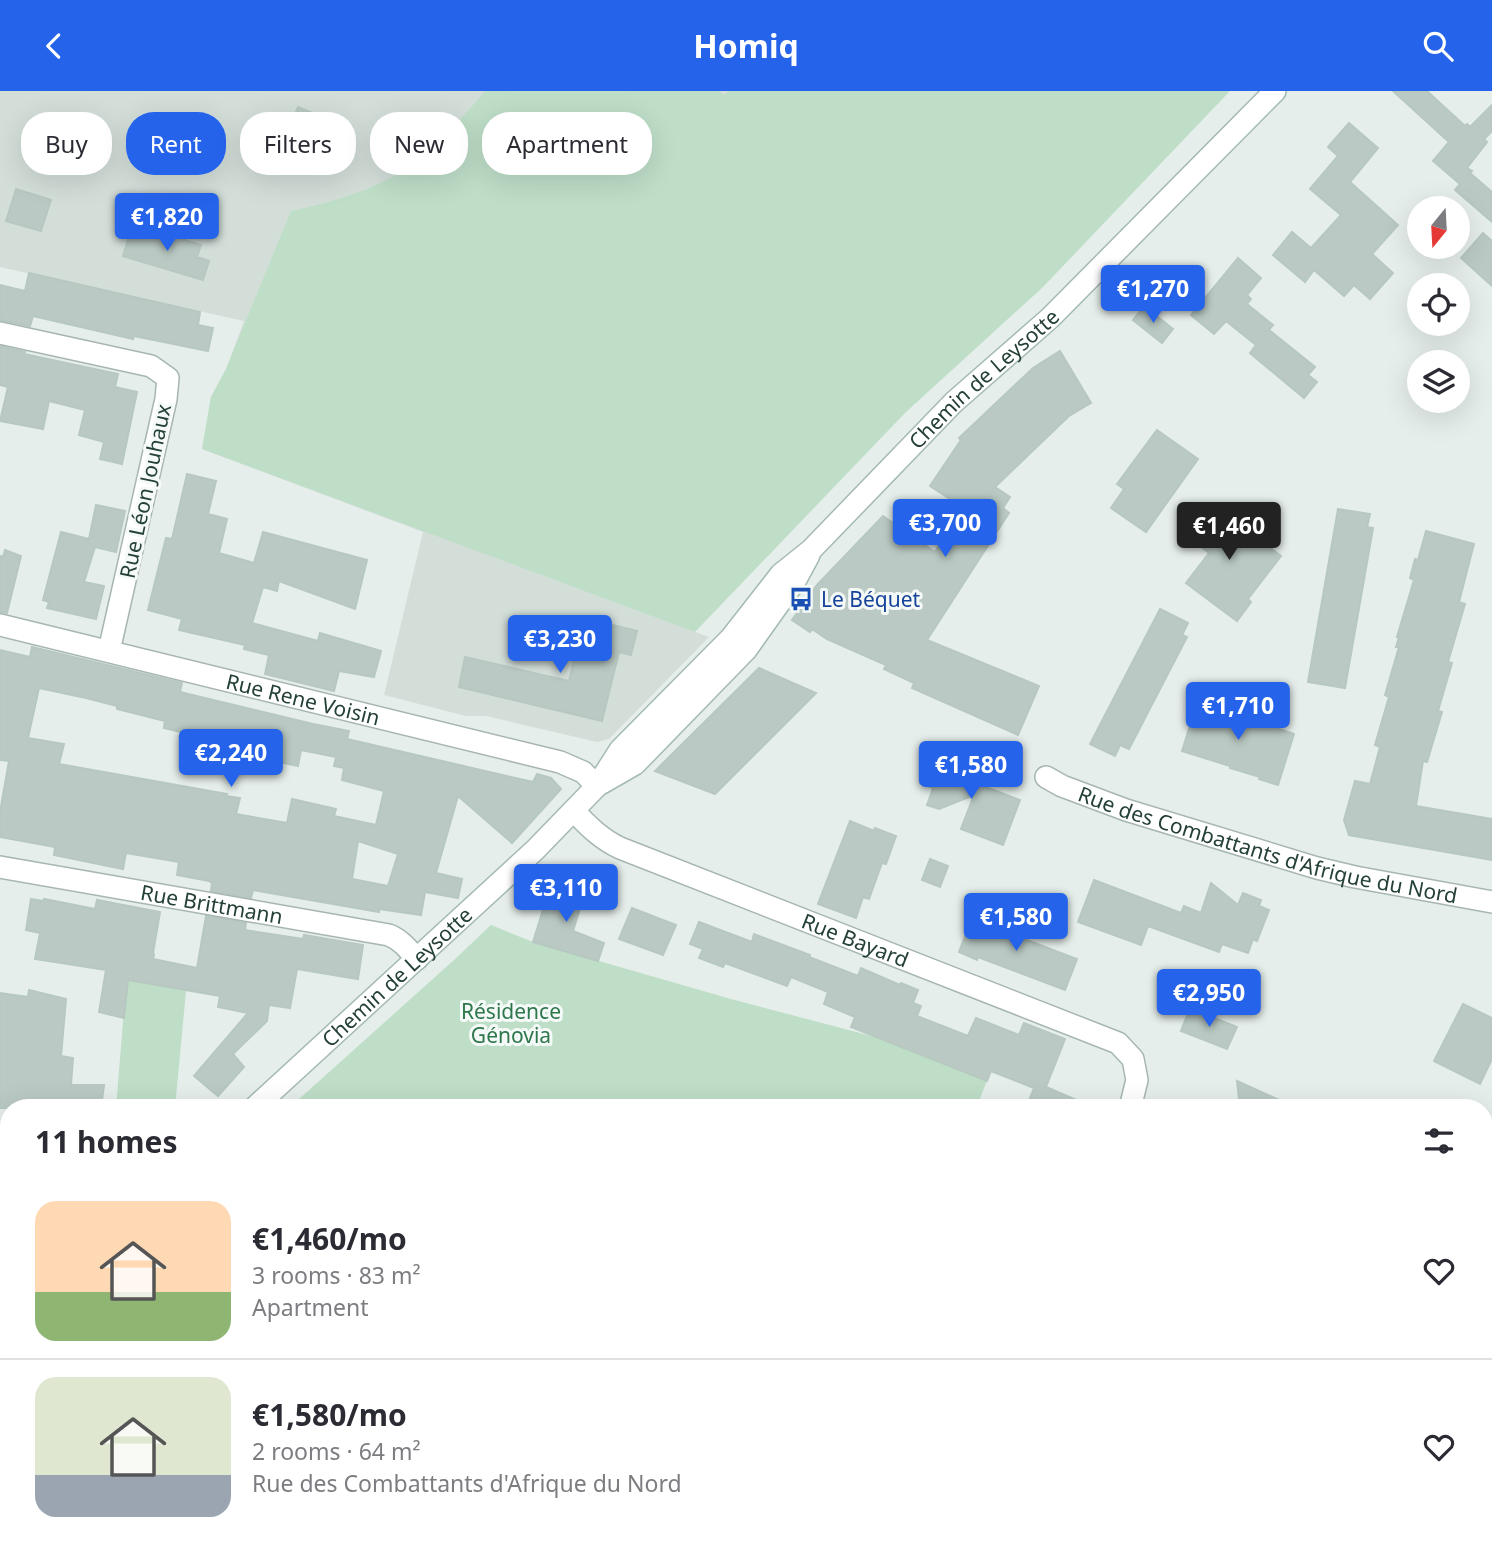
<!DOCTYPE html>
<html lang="en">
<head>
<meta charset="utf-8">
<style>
  :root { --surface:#fff; --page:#f2f2f3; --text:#2b2b33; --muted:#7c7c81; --line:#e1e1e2; --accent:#2563eb }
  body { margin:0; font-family:"Noto Sans",sans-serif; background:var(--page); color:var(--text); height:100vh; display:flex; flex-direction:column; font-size:26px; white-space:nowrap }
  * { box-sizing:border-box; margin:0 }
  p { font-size:23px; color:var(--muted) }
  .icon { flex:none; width:38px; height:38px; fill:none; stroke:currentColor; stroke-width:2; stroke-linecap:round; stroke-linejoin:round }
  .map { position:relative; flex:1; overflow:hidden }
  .drawer { position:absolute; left:0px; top:1008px; width:1493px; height:450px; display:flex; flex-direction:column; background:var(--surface); border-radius:28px 28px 0 0; box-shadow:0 7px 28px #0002 }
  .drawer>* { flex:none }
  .hud { position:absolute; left:21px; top:21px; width:700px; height:63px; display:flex; gap:14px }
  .needle { width:46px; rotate:198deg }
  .buttons { position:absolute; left:1407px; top:105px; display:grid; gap:14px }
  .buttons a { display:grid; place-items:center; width:63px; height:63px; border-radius:50%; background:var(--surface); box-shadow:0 7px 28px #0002; font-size:35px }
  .price { position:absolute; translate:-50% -60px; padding:0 16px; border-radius:7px; background:var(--accent); color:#fff; font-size:23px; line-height:46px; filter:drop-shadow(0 2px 4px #0008) }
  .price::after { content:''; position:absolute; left:50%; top:42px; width:21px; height:16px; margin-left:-10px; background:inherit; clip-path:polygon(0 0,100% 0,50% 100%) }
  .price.active { background:#222; color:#fff }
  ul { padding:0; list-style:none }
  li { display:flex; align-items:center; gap:21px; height:175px; padding:0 35px }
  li+li { border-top:2px solid var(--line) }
  li span { display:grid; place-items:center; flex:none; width:196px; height:140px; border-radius:21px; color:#555 }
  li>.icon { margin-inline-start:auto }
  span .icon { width:84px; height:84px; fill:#fffc; stroke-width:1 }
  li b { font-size:30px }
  h2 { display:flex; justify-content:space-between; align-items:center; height:84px; padding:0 35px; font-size:30px }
  .pill { padding:0 24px; border-radius:28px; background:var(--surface); box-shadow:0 7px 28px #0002; font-size:24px; line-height:63px }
  .pill.active { background:var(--accent); color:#fff }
  header { display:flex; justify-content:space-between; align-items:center; height:91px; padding:0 35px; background:var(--accent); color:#fff; font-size:32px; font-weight:700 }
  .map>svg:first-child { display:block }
  .built { fill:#d3ded9 }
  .green { fill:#bedec8 }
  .building { fill:#bac9c3; stroke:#b7c8c1; stroke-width:2; fill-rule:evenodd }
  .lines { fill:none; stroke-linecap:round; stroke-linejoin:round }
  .street-casing { stroke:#a7b6b1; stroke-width:24 }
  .secondary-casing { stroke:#a3bab2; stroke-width:24 }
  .street { stroke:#fff; stroke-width:21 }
  .secondary { stroke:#fff; stroke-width:21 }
  .labels { text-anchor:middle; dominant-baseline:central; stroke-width:6; stroke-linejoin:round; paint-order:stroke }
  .street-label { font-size:21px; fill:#244039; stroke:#f5faf8 }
  .transit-label { font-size:21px; fill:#164399; stroke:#f5faf8; text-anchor:start }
  .park-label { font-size:21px; fill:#2e774c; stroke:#f5faf8 }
</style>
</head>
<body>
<header><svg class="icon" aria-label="back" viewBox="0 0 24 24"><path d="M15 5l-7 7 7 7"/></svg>Homiq<svg class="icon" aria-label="search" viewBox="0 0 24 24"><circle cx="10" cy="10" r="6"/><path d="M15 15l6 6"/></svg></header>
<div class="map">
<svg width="1492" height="1457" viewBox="0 0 1492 1457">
  <rect width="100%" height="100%" fill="#e5eeea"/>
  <!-- built -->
  <path class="built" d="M 0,0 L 838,0 L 602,506 L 709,546 L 609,648 L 597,651 L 486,625 L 466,625 L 384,604 L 423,441 L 202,358 L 211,306 L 226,278 L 244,230 L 0,176 Z"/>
  <!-- green -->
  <path class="green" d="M 485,0 L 718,0 L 725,4 L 728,0 L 1230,0 L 1043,196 L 906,321 L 695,541 L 202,358 L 211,306 L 226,278 L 291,120 C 329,112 376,99 408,76 C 437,54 462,28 485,0 Z
    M 491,834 L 533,851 L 731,908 L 879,947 L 987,990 L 976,1017 L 289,1017 L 454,869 Z
    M 115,879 L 150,888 L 149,893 L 186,900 L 175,1017 L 116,1017 L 124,918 Z
    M 1484,1424 L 1492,1430 L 1492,1457 L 1382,1457 L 1372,1449 L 1484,1449 Z"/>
  <!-- building -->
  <path class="building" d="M 1393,0 L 1427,0 L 1465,35 L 1467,33 L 1470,36 L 1492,14 L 1492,40 L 1484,48 L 1487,51 L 1467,77 L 1472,80 L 1470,82 L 1492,101 L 1492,131 L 1455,99 L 1460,93 L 1433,70 L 1449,51 Z
    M 298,16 L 325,27 L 316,49 L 289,38 Z
    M 1349,32 L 1378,57 L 1350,91 L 1398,134 L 1372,163 L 1393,182 L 1370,208 L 1354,194 L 1344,205 L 1314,179 L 1305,191 L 1273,164 L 1292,141 L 1311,157 L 1341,124 L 1310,98 L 1338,65 L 1328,56 Z
    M 16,98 L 51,109 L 41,140 L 6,130 Z
    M 144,137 L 201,154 L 197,166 L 209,170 L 203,189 L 123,165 L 129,146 L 140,149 Z
    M 1483,142 L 1492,150 L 1492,195 L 1461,167 Z
    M 1238,167 L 1261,187 L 1247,204 L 1251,208 L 1247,213 L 1273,234 L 1269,239 L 1315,276 L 1308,284 L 1317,291 L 1304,307 L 1250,262 L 1256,254 L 1226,230 L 1214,243 L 1191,224 Z
    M 29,182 L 200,221 L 198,234 L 213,237 L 208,260 L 134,245 L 133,248 L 33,225 L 30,235 L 0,229 L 0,194 L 25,200 Z
    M 1144,215 L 1173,238 L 1162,252 L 1133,229 Z
    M 0,255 L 25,261 L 24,263 L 118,283 L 115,296 L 137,301 L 122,373 L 100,368 L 104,351 L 79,344 L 85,319 L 49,310 L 43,338 L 0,330 L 8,296 L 0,294 Z
    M 1060,260 L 1091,312 L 1069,325 L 995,396 L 1010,406 L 1003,417 L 1009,422 L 927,549 L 1039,595 L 1018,644 L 912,597 L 914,592 L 884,578 L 886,574 L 827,548 L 812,538 L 810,541 L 792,529 L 817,494 L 883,425 L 935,461 L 962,416 L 930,395 L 961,349 L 959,347 L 1033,277 Z
    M 1157,339 L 1198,368 L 1146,441 L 1111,417 L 1124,398 L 1117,393 Z
    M 187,383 L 216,390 L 208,423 L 227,428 L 219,462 L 254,472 L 263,441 L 367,469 L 355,518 L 279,490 L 277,500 L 263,496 L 252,532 L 318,550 L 320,542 L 381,560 L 374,586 L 339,580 L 334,600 L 265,583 L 269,564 L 244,558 L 245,554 L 179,539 L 182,528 L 148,519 L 166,447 L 172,448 Z
    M 1211,413 L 1281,465 L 1248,508 L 1251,511 L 1237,530 L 1186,492 L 1209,462 L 1187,445 Z
    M 96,414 L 125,420 L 116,461 L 95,456 L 84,491 L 104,495 L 96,528 L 47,517 L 49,511 L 43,509 L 61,441 L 89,448 Z
    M 1338,418 L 1370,423 L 1367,436 L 1373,437 L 1345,597 L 1308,591 Z
    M 1426,440 L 1474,453 L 1459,511 L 1465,513 L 1448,571 L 1452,572 L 1438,620 L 1442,621 L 1427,671 L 1423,670 L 1416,715 L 1492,728 L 1492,769 L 1349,744 L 1344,729 L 1355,690 L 1370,693 L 1380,656 L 1375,654 L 1389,606 L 1385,604 L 1399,556 L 1396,556 L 1399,546 L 1397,546 L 1414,489 L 1410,487 L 1415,468 L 1418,469 Z
    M 5,459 L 21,465 L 7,522 L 0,521 L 0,465 L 3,466 Z
    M 1160,518 L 1188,532 L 1182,544 L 1187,546 L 1129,658 L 1120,654 L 1115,665 L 1090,653 Z
    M 584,527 L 637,540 L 631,564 L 619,561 L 602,630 L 459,596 L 465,566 L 569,590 Z
    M 32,556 L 182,592 L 180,601 L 313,633 L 349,640 L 347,648 L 533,691 L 537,683 L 551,687 L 561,698 L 512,752 L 458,705 L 436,782 L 462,788 L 458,807 L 425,801 L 421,824 L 379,818 L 379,821 L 253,799 L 251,807 L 211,800 L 212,792 L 209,790 L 177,784 L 179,771 L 126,762 L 123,778 L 54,764 L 55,756 L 0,746 L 0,721 L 9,670 L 0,669 L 0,559 L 30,566 ZM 39,597 L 86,607 L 117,615 L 117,618 L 165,630 L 164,637 L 218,650 L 215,658 L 235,664 L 236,662 L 298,675 L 301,659 L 336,666 L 334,675 L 344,677 L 342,689 L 384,700 L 376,734 L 334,725 L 336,718 L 292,708 L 287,732 L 236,723 L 240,707 L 226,705 L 227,703 L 59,673 L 64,653 L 28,647 ZM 358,750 L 398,763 L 388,795 L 352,788 Z
    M 759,577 L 816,602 L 715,703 L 655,680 Z
    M 1198,609 L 1248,623 L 1246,627 L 1294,643 L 1278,694 L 1259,688 L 1260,686 L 1230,677 L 1230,675 L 1182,660 Z
    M 930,668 L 967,682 L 965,688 L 1020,709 L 1003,754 L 961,738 L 974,704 L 939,718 L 927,714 L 933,697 L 920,692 Z
    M 850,730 L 874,740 L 875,737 L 896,745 L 886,773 L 882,772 L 869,808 L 863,806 L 856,827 L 818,813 Z
    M 930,768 L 948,775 L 940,796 L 922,789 Z
    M 565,788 L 587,795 L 573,840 L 604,852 L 598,870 L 533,851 L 547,806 L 559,810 Z
    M 1094,789 L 1181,822 L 1184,815 L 1201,822 L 1211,792 L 1238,814 L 1243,802 L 1261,809 L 1259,815 L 1269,819 L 1257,850 L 1253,848 L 1248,862 L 1222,853 L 1219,861 L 1148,835 L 1141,854 L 1078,831 Z
    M 31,808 L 43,810 L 44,808 L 95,818 L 97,809 L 160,821 L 153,862 L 154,863 L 153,868 L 197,877 L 206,825 L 246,832 L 245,839 L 303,848 L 304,844 L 363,854 L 358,888 L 297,878 L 290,917 L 269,914 L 267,930 L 233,963 L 244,976 L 218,1005 L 194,985 L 248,922 L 218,916 L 220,905 L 128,889 L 124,927 L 99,921 L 106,879 L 35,868 L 40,842 L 26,839 Z
    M 632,817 L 676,834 L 663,864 L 619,848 Z
    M 974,822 L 992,828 L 990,835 L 1077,868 L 1065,899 L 978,866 L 977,869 L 959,861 Z
    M 699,831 L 752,851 L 754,843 L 810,864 L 809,866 L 858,885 L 861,877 L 900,894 L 901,892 L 918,899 L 913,912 L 921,915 L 917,925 L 968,945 L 976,927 L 1019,944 L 1024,932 L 1065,948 L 1046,996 L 1095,1017 L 1026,1017 L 1034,997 L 991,980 L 987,990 L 851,936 L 855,926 L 824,913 L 828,901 L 791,886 L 787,895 L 725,872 L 723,876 L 699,867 L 703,858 L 690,853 Z
    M 29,899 L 66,908 L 61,965 L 73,967 L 71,994 L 104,994 L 101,1017 L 0,1017 L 0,902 L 28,906 Z
    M 1463,913 L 1492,927 L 1492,968 L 1480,993 L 1434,970 Z
    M 1190,917 L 1237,936 L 1227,958 L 1181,940 Z
    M 1237,990 L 1297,1017 L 1240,1017 Z"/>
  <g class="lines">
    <!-- street casing -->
    <g class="street-casing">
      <g id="street">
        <path d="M 0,242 L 151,275 L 168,287 L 166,308 L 109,560"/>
        <path id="s1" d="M 0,534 L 560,671 L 583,681 L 597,695"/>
        <path id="s2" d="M 1046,686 L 1062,695 L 1126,719 L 1317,777 L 1355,786 L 1492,811"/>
        <path id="s3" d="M 574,720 C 588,735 601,748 620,757 L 1118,952 L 1133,968 L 1137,989 L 1130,1017"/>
        <path id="s4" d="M 0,776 L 389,844 C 401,849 408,858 417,868"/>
        <path d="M 0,1048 L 9,1049"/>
        <path d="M 1484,1086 L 1492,1070"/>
        <path d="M 1160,1449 L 1174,1457"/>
        <path d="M 546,1457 L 550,1449"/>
        <path d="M 1297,1457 L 1301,1449"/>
      </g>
    </g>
    <!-- secondary casing -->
    <g class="secondary-casing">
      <g id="secondary">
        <path d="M 602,692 L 635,673 L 746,559 L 795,490 L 809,464"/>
        <path id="s5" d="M 254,1017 L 535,759 L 597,695 L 620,659 L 731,547 L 781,483 L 811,459 L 954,311 L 1050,227 L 1275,0"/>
        <path d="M 0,1393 L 9,1384"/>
      </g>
    </g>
    <!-- street -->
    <use href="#street" class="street"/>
    <!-- secondary -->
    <use href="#secondary" class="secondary"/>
  </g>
  <!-- icons -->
  <defs>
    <g id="bus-bare" transform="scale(1.89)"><path d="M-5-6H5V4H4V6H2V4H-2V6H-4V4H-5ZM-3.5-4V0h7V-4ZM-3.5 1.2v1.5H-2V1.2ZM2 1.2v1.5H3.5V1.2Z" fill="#1a4fb4" stroke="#f5faf8" stroke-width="2.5" paint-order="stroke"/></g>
  </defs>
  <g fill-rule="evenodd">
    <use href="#bus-bare" x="801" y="508"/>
  </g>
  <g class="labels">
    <!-- street labels -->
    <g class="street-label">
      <text stroke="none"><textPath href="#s5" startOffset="1034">Chemin de Leysotte</textPath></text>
      <text transform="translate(145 400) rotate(-78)">Rue Léon Jouhaux</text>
      <text stroke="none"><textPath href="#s1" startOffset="312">Rue Rene Voisin</textPath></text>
      <text stroke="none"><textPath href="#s2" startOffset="233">Rue des Combattants d'Afrique du Nord</textPath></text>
      <text stroke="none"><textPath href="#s4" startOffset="215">Rue Brittmann</textPath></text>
      <text stroke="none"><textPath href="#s3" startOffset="312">Rue Bayard</textPath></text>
      <text stroke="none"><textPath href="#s5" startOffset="194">Chemin de Leysotte</textPath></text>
    </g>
    <!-- transit labels -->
    <g class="transit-label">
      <text x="821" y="508">Le Béquet</text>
    </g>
    <!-- park labels -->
    <g class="park-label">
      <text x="511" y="920">Résidence<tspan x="511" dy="24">Génovia</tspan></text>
    </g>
  </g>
</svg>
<div class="buttons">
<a><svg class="needle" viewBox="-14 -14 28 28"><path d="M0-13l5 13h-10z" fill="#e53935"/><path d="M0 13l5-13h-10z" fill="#7c7c81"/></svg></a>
<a><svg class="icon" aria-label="locate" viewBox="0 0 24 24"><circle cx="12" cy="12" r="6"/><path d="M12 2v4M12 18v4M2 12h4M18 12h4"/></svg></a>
<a><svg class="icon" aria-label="layers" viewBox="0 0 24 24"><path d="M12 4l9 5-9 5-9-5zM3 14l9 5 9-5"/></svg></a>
</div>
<b class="price" style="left:167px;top:162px">€1,820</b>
<b class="price" style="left:1153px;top:234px">€1,270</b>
<b class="price" style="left:945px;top:468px">€3,700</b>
<b class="price active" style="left:1229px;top:471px">€1,460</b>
<b class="price" style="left:560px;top:584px">€3,230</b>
<b class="price" style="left:1238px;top:651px">€1,710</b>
<b class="price" style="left:231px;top:698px">€2,240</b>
<b class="price" style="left:971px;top:710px">€1,580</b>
<b class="price" style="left:566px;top:833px">€3,110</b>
<b class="price" style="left:1016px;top:862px">€1,580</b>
<b class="price" style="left:1209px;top:938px">€2,950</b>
<div class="hud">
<a class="pill">Buy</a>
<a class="pill active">Rent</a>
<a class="pill">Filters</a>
<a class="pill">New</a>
<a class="pill">Apartment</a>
</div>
<section class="drawer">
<h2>11 homes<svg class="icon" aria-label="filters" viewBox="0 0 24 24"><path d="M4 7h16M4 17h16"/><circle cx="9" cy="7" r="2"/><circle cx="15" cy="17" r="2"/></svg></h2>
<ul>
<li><span style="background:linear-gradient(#ffd9b3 65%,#8fb573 0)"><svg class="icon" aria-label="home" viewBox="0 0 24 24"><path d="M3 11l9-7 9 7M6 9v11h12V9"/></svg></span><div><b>€1,460/mo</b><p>3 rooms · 83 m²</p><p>Apartment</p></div><svg class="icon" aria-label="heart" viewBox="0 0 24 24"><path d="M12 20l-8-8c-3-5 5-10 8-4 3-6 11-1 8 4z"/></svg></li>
<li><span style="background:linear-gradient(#dfe7d0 70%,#9aa5b1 0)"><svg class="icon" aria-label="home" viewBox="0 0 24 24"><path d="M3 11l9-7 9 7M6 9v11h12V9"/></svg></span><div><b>€1,580/mo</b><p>2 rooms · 64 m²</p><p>Rue des Combattants d'Afrique du Nord</p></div><svg class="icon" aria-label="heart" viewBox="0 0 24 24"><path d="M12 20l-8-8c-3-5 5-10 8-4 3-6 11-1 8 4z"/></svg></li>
</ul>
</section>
</div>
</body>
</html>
